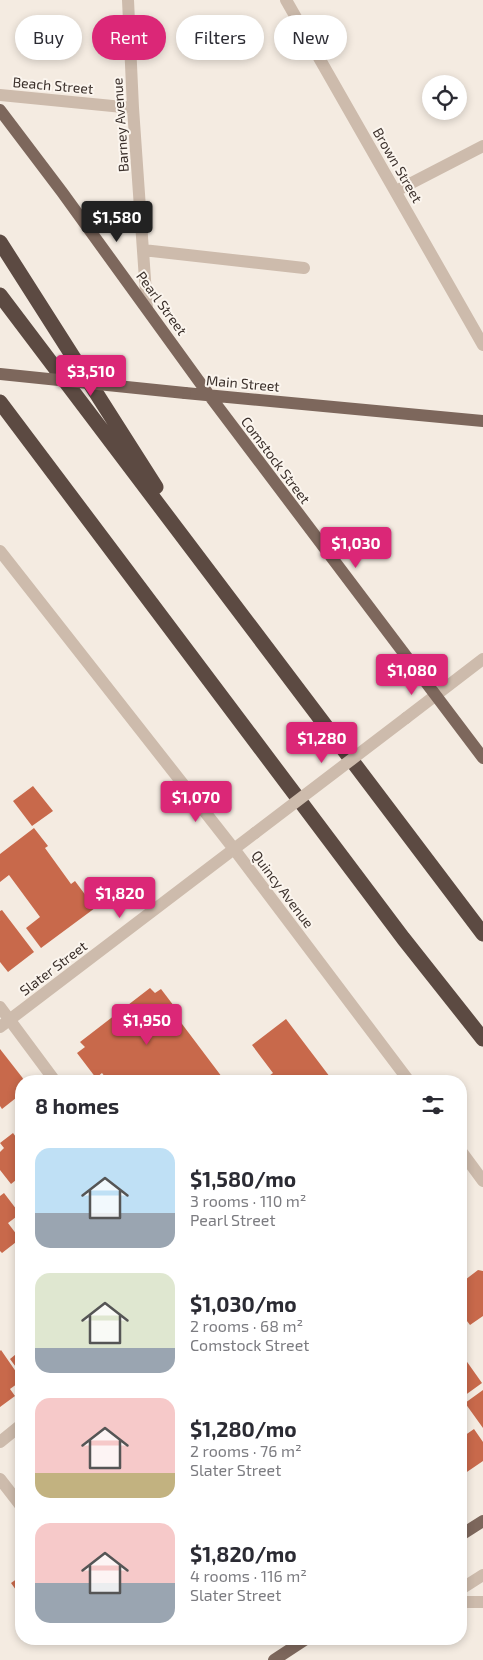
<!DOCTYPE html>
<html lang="en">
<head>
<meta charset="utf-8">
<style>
  :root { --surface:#fff; --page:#f2f2f3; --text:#2b2b33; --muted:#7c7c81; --accent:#db2777 }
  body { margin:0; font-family:"Exo 2",sans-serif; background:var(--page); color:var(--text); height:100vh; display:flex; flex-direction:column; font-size:19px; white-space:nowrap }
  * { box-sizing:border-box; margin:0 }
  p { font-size:16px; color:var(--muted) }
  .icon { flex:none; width:28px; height:28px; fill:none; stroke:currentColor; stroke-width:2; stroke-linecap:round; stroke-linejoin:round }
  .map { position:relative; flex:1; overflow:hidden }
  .side { position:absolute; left:15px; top:1075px; width:452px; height:570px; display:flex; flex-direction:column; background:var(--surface); border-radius:20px; box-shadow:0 2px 8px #0003 }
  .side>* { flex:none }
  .hud { position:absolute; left:15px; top:15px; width:454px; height:45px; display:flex; gap:10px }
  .tools { position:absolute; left:422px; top:75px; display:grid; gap:10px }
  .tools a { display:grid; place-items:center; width:45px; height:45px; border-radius:50%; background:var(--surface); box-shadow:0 2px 8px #0003; font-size:25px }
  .price { position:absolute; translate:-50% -42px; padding:0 11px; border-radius:5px; background:var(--accent); color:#fff; font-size:16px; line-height:32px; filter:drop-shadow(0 1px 2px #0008) }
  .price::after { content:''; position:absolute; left:50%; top:30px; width:15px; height:11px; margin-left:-8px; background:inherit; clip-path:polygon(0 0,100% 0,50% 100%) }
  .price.selected { background:#222; color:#fff }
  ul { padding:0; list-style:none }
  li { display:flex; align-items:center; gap:15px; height:125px; padding:0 20px }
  li span { display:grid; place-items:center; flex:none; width:140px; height:100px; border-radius:15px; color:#555 }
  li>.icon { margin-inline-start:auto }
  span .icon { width:60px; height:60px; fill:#fffc; stroke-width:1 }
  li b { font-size:21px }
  h2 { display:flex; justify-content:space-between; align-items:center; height:60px; padding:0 20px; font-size:21px }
  .chip { padding:0 18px; border-radius:22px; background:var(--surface); box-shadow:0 2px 8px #0003; font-size:18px; line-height:45px }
  .chip.selected { background:var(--accent); color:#fff }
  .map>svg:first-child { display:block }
  .building { fill:#c8694b }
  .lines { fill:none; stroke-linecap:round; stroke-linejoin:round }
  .minor { stroke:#cdbbac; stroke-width:12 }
  .major { stroke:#7d675c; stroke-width:12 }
  .highway { stroke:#5c4a42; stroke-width:15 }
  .minor-bridge { stroke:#cdbbac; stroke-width:12 }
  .major-bridge { stroke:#7d675c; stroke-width:12 }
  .labels { text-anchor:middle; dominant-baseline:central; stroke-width:4; stroke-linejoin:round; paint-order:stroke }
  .street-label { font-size:14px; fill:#3b302b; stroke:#fbf5ee }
</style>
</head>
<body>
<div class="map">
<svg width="483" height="1660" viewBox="0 0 483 1660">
  <rect width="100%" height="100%" fill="#f4ebe1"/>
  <!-- building -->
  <path class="building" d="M 33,786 L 53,811 L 32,826 L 13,801 Z
    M 34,828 L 48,846 L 45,848 L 71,884 L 75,881 L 95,908 L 41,948 L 26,928 L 40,917 L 9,875 L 0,882 L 0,854 Z
    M 2,910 L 34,952 L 8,972 L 0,962 L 0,911 Z
    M 150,988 L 155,993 L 161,989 L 180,1014 L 176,1016 L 225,1081 L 108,1081 L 102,1073 L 96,1078 L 77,1053 L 85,1047 L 80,1042 Z
    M 286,1019 L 333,1081 L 262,1081 L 273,1073 L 252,1045 Z
    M 0,1049 L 25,1081 L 21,1081 L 21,1094 L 2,1109 L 0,1106 Z
    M 13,1133 L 16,1137 L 21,1133 L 21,1176 L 11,1184 L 0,1170 L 0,1152 L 4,1148 L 0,1143 Z
    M 4,1193 L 20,1214 L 8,1223 L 20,1239 L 2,1253 L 0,1251 L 0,1196 Z
    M 478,1270 L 483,1271 L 483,1316 L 470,1325 L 461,1313 L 461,1283 Z
    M 1,1350 L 21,1379 L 21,1381 L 10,1389 L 15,1396 L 0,1407 L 0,1351 Z
    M 21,1350 L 21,1374 L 10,1359 Z
    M 465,1359 L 482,1383 L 464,1396 L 461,1393 L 461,1362 Z
    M 483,1390 L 483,1428 L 465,1403 Z
    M 474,1429 L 483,1442 L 483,1461 L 461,1476 L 461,1438 Z
    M 21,1576 L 21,1597 L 11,1583 Z"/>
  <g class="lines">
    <!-- minor -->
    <path class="minor" d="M 128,0 L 133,108 L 147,308
      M 286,0 L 483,345
      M 0,95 L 133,108
      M 396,191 L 483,146
      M 143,250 L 304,268
      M 0,551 L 234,849 L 409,1081
      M 406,718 L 483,659
      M 0,1007 L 55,1081
      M 0,1027 L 255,833
      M 461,1151 L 483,1181
      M 0,1442 L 21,1425
      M 0,1479 L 21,1506
      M 461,1589 L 483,1575
      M 461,1602 L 483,1602"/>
    <!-- major -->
    <path class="major" d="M 0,110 L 62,192 L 209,395 L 483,758
      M 185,393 L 483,421
      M 461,1535 L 483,1521
      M 274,1660 L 306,1639"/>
    <!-- highway -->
    <path class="highway" d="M 0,242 L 156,487
      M 0,295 L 483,934
      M 0,402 L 403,938 L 483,1039"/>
    <!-- minor-bridge -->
    <path class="minor-bridge" d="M 255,833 L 406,718"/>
    <!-- major-bridge -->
    <path class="major-bridge" d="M 0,374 L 185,393"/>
  </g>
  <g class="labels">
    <!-- street labels -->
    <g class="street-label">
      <text transform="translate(53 85) rotate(5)">Beach Street</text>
      <text transform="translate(120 125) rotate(-94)">Barney Avenue</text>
      <text transform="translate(398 165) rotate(60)">Brown Street</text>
      <text transform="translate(162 303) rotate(54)">Pearl Street</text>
      <text transform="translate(243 383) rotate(5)">Main Street</text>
      <text transform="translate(276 460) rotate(53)">Comstock Street</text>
      <text transform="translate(283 889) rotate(53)">Quincy Avenue</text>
      <text transform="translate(53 968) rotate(-37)">Slater Street</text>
    </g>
  </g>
</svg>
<div class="tools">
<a><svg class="icon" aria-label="locate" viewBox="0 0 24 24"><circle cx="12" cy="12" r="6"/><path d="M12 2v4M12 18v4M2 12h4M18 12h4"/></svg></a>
</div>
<b class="price selected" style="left:117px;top:243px">$1,580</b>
<b class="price" style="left:91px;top:397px">$3,510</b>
<b class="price" style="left:356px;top:569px">$1,030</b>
<b class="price" style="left:412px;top:696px">$1,080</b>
<b class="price" style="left:322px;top:764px">$1,280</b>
<b class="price" style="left:196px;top:823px">$1,070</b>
<b class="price" style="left:120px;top:919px">$1,820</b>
<b class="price" style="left:147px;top:1046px">$1,950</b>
<div class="hud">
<a class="chip">Buy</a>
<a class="chip selected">Rent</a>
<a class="chip">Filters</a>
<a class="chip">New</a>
</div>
<section class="side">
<h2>8 homes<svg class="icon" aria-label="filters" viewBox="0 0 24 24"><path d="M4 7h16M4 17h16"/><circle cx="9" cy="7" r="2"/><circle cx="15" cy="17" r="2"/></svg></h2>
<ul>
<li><span style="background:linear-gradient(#bfe0f5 65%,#9aa5b1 0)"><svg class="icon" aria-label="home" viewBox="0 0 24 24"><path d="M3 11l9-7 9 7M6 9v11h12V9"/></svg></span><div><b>$1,580/mo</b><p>3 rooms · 110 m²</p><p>Pearl Street</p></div></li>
<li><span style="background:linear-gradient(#dfe7d0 75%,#9aa5b1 0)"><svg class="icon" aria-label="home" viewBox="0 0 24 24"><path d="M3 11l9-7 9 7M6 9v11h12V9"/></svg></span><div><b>$1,030/mo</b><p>2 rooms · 68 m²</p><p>Comstock Street</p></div></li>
<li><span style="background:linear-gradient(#f6c9c9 75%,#c2b280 0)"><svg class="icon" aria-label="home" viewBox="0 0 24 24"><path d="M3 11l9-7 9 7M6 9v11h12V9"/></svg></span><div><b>$1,280/mo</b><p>2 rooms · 76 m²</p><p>Slater Street</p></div></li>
<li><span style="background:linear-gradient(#f6c9c9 60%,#9aa5b1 0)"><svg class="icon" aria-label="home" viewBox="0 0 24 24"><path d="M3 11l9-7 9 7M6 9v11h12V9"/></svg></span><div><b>$1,820/mo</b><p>4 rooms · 116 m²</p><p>Slater Street</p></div></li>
</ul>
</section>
</div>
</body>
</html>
